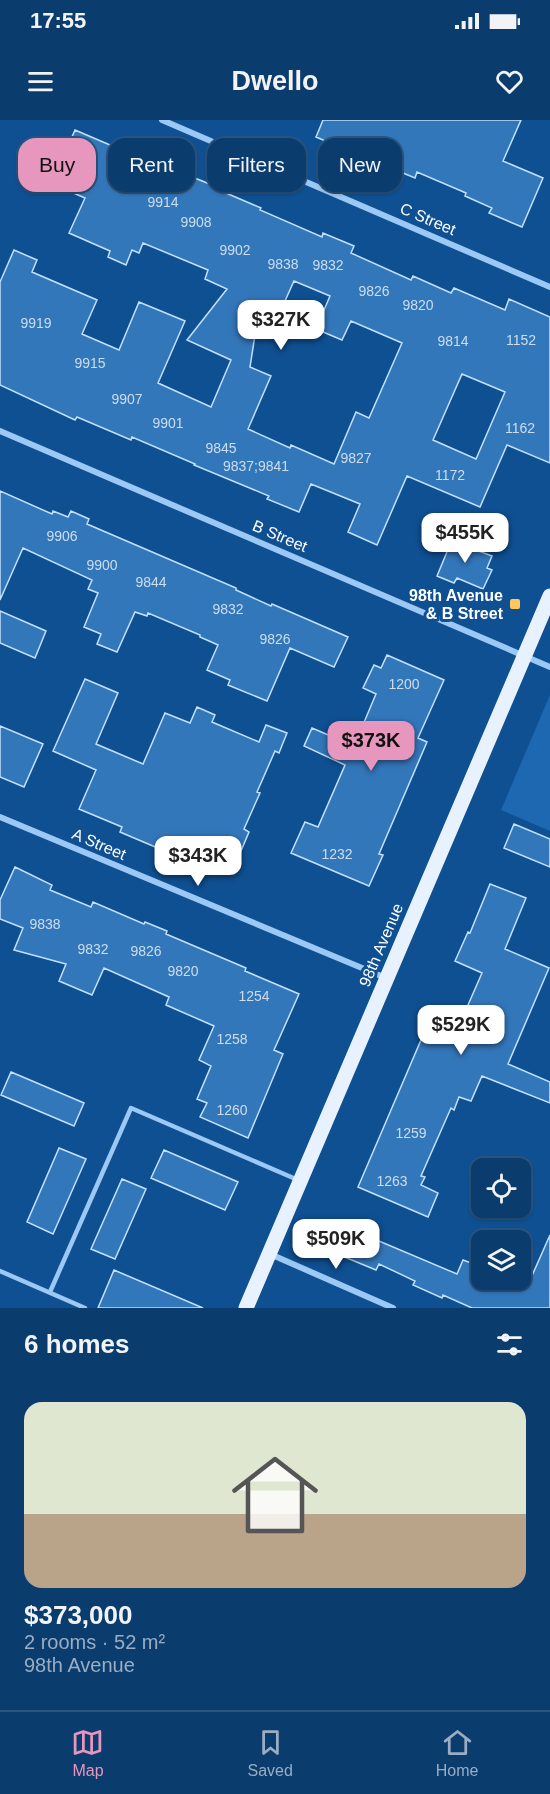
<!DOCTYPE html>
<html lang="en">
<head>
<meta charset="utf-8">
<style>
  :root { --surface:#0b3c6e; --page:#194776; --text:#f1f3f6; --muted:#9aadc2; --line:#2b5681; --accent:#e797bd }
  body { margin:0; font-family:Arial,sans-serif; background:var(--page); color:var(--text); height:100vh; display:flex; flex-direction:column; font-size:22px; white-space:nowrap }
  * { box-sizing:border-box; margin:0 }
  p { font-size:20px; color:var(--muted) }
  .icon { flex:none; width:33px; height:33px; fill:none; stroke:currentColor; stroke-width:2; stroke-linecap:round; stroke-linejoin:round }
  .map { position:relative; height:1188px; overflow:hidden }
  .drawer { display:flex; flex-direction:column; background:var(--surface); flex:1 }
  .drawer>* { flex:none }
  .guide { position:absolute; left:18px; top:18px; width:514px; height:54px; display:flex; gap:12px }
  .controls { position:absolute; left:471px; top:1038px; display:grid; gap:12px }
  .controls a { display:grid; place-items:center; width:60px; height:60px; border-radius:12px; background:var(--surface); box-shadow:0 2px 4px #0004,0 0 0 2px var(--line); font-size:30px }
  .price { position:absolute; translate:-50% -51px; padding:0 14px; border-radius:12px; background:#fff; color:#222; font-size:20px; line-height:39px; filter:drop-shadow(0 2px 3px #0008) }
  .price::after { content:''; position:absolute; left:50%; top:36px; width:18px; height:14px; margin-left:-9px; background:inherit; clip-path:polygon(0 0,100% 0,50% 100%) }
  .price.selected { background:var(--accent); color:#111 }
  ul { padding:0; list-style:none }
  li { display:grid; align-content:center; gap:12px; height:318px; padding:0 24px }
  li+li { border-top:2px solid var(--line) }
  li span { display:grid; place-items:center; height:186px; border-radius:18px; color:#555 }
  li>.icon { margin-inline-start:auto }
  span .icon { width:108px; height:108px; fill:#fffc; stroke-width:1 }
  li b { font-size:26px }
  h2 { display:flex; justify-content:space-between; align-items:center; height:72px; padding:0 24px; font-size:26px }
  .pill { padding:0 21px; border-radius:18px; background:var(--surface); box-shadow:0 2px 4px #0004,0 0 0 2px var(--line); font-size:21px; line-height:54px }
  .pill.selected { background:var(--accent); color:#111 }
  .status { display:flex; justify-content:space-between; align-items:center; height:42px; padding:0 30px; background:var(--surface); direction:ltr }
  .status svg { height:16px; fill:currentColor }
  header { display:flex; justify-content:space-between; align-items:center; height:78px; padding:0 24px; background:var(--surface); font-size:27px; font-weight:600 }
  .tab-bar { display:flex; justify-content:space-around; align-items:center; height:84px; border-top:2px solid var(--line); background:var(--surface); font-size:16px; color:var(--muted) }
  .tab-bar a { display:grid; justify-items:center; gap:3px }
  .tab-bar .selected { color:var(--accent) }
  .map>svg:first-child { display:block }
  .green { fill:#1d68b1 }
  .building { fill:#37b; stroke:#c3e1fe; stroke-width:1.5; fill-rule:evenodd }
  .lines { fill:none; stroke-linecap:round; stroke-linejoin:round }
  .lane { stroke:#9bc8f4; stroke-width:4.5 }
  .street { stroke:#9bc8f4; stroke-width:6 }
  .primary { stroke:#e8f2ff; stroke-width:15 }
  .poi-dot { fill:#ffc75e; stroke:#0f5093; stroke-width:2 }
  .labels { text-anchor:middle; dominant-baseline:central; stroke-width:6; stroke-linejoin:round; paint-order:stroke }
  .number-label { font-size:14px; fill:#cde }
  .street-label { font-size:16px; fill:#fff; stroke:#0f5093 }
  .poi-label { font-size:16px; font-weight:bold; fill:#fff; stroke:#0f5093; text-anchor:end }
</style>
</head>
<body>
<div class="status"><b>17:55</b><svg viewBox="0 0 49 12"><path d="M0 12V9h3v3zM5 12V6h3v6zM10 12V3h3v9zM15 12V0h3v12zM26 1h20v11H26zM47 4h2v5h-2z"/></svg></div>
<header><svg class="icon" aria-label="menu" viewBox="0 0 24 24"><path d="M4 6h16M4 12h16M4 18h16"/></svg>Dwello<svg class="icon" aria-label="heart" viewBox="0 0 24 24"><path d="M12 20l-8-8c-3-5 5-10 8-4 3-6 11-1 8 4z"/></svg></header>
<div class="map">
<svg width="550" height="1188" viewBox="0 0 550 1188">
  <rect width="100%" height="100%" fill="#0f5093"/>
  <!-- green -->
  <path class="green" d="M 550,575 L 550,711 L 501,690 Z"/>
  <!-- building -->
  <path class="building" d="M 323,0 L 521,0 L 503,41 L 543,58 L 522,107 L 489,93 L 492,88 L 465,76 L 466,73 L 417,52 L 415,58 L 316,17 Z
    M 75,10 L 159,46 L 160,44 L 227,71 L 226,73 L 261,88 L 260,90 L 322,117 L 323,113 L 354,126 L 351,133 L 411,160 L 413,156 L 451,173 L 454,168 L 505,190 L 509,179 L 550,197 L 550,343 L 507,325 L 480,387 L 407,356 L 377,425 L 348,412 L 360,384 L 311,364 L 299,392 L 267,379 L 269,376 L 194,345 L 195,344 L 132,317 L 131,320 L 77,297 L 75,300 L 0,265 L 0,162 L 14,130 L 37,140 L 32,152 L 97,180 L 82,214 L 119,230 L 139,182 L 185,201 L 158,263 L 211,287 L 231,240 L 187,220 L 227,169 L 205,159 L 208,150 L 143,123 L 139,133 L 132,130 L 126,145 L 108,137 L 110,131 L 69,113 L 85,78 L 62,68 L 68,54 L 58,49 ZM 294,161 L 330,176 L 316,209 L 342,220 L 351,201 L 402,223 L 369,298 L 356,292 L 334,344 L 291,325 L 290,328 L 248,309 L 271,256 L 250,247 L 260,183 L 280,192 ZM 462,254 L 505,272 L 476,339 L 433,320 Z
    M 0,371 L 52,394 L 53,391 L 68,397 L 71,391 L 89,399 L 87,404 L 236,468 L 236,470 L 271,486 L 272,484 L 348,517 L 334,547 L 290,528 L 267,581 L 228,565 L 230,560 L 207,550 L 218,525 L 200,517 L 200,515 L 148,493 L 147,496 L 135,492 L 117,532 L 97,524 L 101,514 L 84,507 L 98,473 L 88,469 L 92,460 L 23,428 L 0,480 Z
    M 454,415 L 475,424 L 473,429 L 492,436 L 487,448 L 492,450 L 483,469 L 457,458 L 454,463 L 437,456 Z
    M 0,491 L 46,511 L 35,538 L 0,523 Z
    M 387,535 L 444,560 L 418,618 L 427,622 L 379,734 L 383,735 L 369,766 L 291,733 L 305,702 L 318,707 L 345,645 L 304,626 L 312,608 L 354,626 L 376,574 L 363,568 L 374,545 L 381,548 Z
    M 85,559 L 118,573 L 96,624 L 143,644 L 165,593 L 190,603 L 197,587 L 215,595 L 212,602 L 259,622 L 266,605 L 287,613 L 279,633 L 275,631 L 257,672 L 260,673 L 244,709 L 249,712 L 232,752 L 203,739 L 200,746 L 120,712 L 122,707 L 79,689 L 96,650 L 53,631 Z
    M 0,606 L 43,624 L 24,667 L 0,657 Z
    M 514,704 L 550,719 L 550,747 L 504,728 Z
    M 15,747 L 52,765 L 50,770 L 91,787 L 93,782 L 144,804 L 145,802 L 167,811 L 166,814 L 246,848 L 245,851 L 299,874 L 274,930 L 283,934 L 248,1018 L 200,997 L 207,983 L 197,979 L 211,946 L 199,940 L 214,906 L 166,885 L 169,877 L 104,848 L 92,875 L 59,861 L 66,844 L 14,830 L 23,808 L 0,799 L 0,780 Z
    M 490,764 L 526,778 L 505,829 L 549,848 L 508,944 L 550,962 L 550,983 L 482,956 L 471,981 L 459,977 L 454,990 L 451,988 L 421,1056 L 425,1057 L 421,1065 L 438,1073 L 428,1097 L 358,1067 L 427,906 L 454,917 L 482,853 L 455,841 L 468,812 L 470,813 Z
    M 11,952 L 84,983 L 74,1006 L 1,975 Z
    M 59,1028 L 86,1039 L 53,1114 L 27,1102 Z
    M 164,1030 L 238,1062 L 225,1090 L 151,1058 Z
    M 122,1059 L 146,1069 L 115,1139 L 91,1129 Z
    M 341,1105 L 457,1154 L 463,1140 L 482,1147 L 482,1160 L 510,1160 L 527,1167 L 550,1115 L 550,1188 L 472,1188 L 443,1175 L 442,1178 L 413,1165 L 415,1161 L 379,1144 L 376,1150 L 330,1131 Z
    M 114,1150 L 203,1188 L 98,1188 Z"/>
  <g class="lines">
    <!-- lane -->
    <path class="lane" d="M 0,1151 L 85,1188
      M 50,1172 L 131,988 L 298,1060"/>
    <!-- street -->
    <path class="street" d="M 162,0 L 550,167
      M 0,311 L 550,547
      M 0,697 L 386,858
      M 270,1134 L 393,1188"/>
    <!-- primary -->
    <path class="primary" d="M 246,1188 L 550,476"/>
  </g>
  <!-- markers -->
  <rect class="poi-dot" x="509" y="478" width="12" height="12" rx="3"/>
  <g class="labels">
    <!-- number labels -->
    <g class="number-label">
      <text x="163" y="82">9914</text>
      <text x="196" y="102">9908</text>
      <text x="235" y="130">9902</text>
      <text x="283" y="144">9838</text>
      <text x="328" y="145">9832</text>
      <text x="374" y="171">9826</text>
      <text x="418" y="185">9820</text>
      <text x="36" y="203">9919</text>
      <text x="521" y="220">1152</text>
      <text x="453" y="221">9814</text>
      <text x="90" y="243">9915</text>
      <text x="127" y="279">9907</text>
      <text x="168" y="303">9901</text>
      <text x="520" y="308">1162</text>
      <text x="221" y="328">9845</text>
      <text x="356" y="338">9827</text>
      <text x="256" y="346">9837;9841</text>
      <text x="450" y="355">1172</text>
      <text x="62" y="416">9906</text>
      <text x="102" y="445">9900</text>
      <text x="151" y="462">9844</text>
      <text x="228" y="489">9832</text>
      <text x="275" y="519">9826</text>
      <text x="404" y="564">1200</text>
      <text x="337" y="734">1232</text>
      <text x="45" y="804">9838</text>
      <text x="93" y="829">9832</text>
      <text x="146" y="831">9826</text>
      <text x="183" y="851">9820</text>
      <text x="254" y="876">1254</text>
      <text x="232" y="919">1258</text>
      <text x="232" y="990">1260</text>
      <text x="411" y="1013">1259</text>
      <text x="392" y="1061">1263</text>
    </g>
    <!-- street labels -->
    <g class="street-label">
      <text transform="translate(428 99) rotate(23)">C Street</text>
      <text transform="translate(280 416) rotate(23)">B Street</text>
      <text transform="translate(99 724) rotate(23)">A Street</text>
      <text transform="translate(381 825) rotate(-67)">98th Avenue</text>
    </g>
    <!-- poi labels -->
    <g class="poi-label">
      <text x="503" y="475">98th Avenue<tspan x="503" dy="18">&amp; B Street</tspan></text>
    </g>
  </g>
</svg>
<div class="controls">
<a><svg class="icon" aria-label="locate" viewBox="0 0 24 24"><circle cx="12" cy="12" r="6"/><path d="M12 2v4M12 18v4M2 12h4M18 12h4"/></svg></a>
<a><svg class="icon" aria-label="layers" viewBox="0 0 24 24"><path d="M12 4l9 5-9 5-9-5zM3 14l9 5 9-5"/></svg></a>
</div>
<b class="price" style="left:281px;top:231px">$327K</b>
<b class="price" style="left:465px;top:444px">$455K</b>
<b class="price selected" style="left:371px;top:652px">$373K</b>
<b class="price" style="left:198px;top:767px">$343K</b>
<b class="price" style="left:461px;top:936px">$529K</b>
<b class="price" style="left:336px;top:1150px">$509K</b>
<div class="guide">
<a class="pill selected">Buy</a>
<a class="pill">Rent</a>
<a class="pill">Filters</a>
<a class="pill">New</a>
</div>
</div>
<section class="drawer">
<h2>6 homes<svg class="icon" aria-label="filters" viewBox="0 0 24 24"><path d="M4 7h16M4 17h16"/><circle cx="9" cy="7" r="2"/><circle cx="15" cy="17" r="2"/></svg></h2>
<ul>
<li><span style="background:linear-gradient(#dfe7d0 60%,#b9a48a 0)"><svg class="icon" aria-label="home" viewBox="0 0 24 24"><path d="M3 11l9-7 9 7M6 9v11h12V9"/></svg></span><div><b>$373,000</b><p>2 rooms · 52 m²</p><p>98th Avenue</p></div></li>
</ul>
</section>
<nav class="tab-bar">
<a class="selected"><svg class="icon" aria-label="map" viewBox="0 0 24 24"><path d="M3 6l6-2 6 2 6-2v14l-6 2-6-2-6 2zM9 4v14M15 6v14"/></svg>Map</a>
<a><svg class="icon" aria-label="saved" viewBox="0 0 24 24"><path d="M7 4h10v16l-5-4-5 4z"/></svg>Saved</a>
<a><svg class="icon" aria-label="home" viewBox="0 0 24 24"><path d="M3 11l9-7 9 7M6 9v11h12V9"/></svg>Home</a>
</nav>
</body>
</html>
